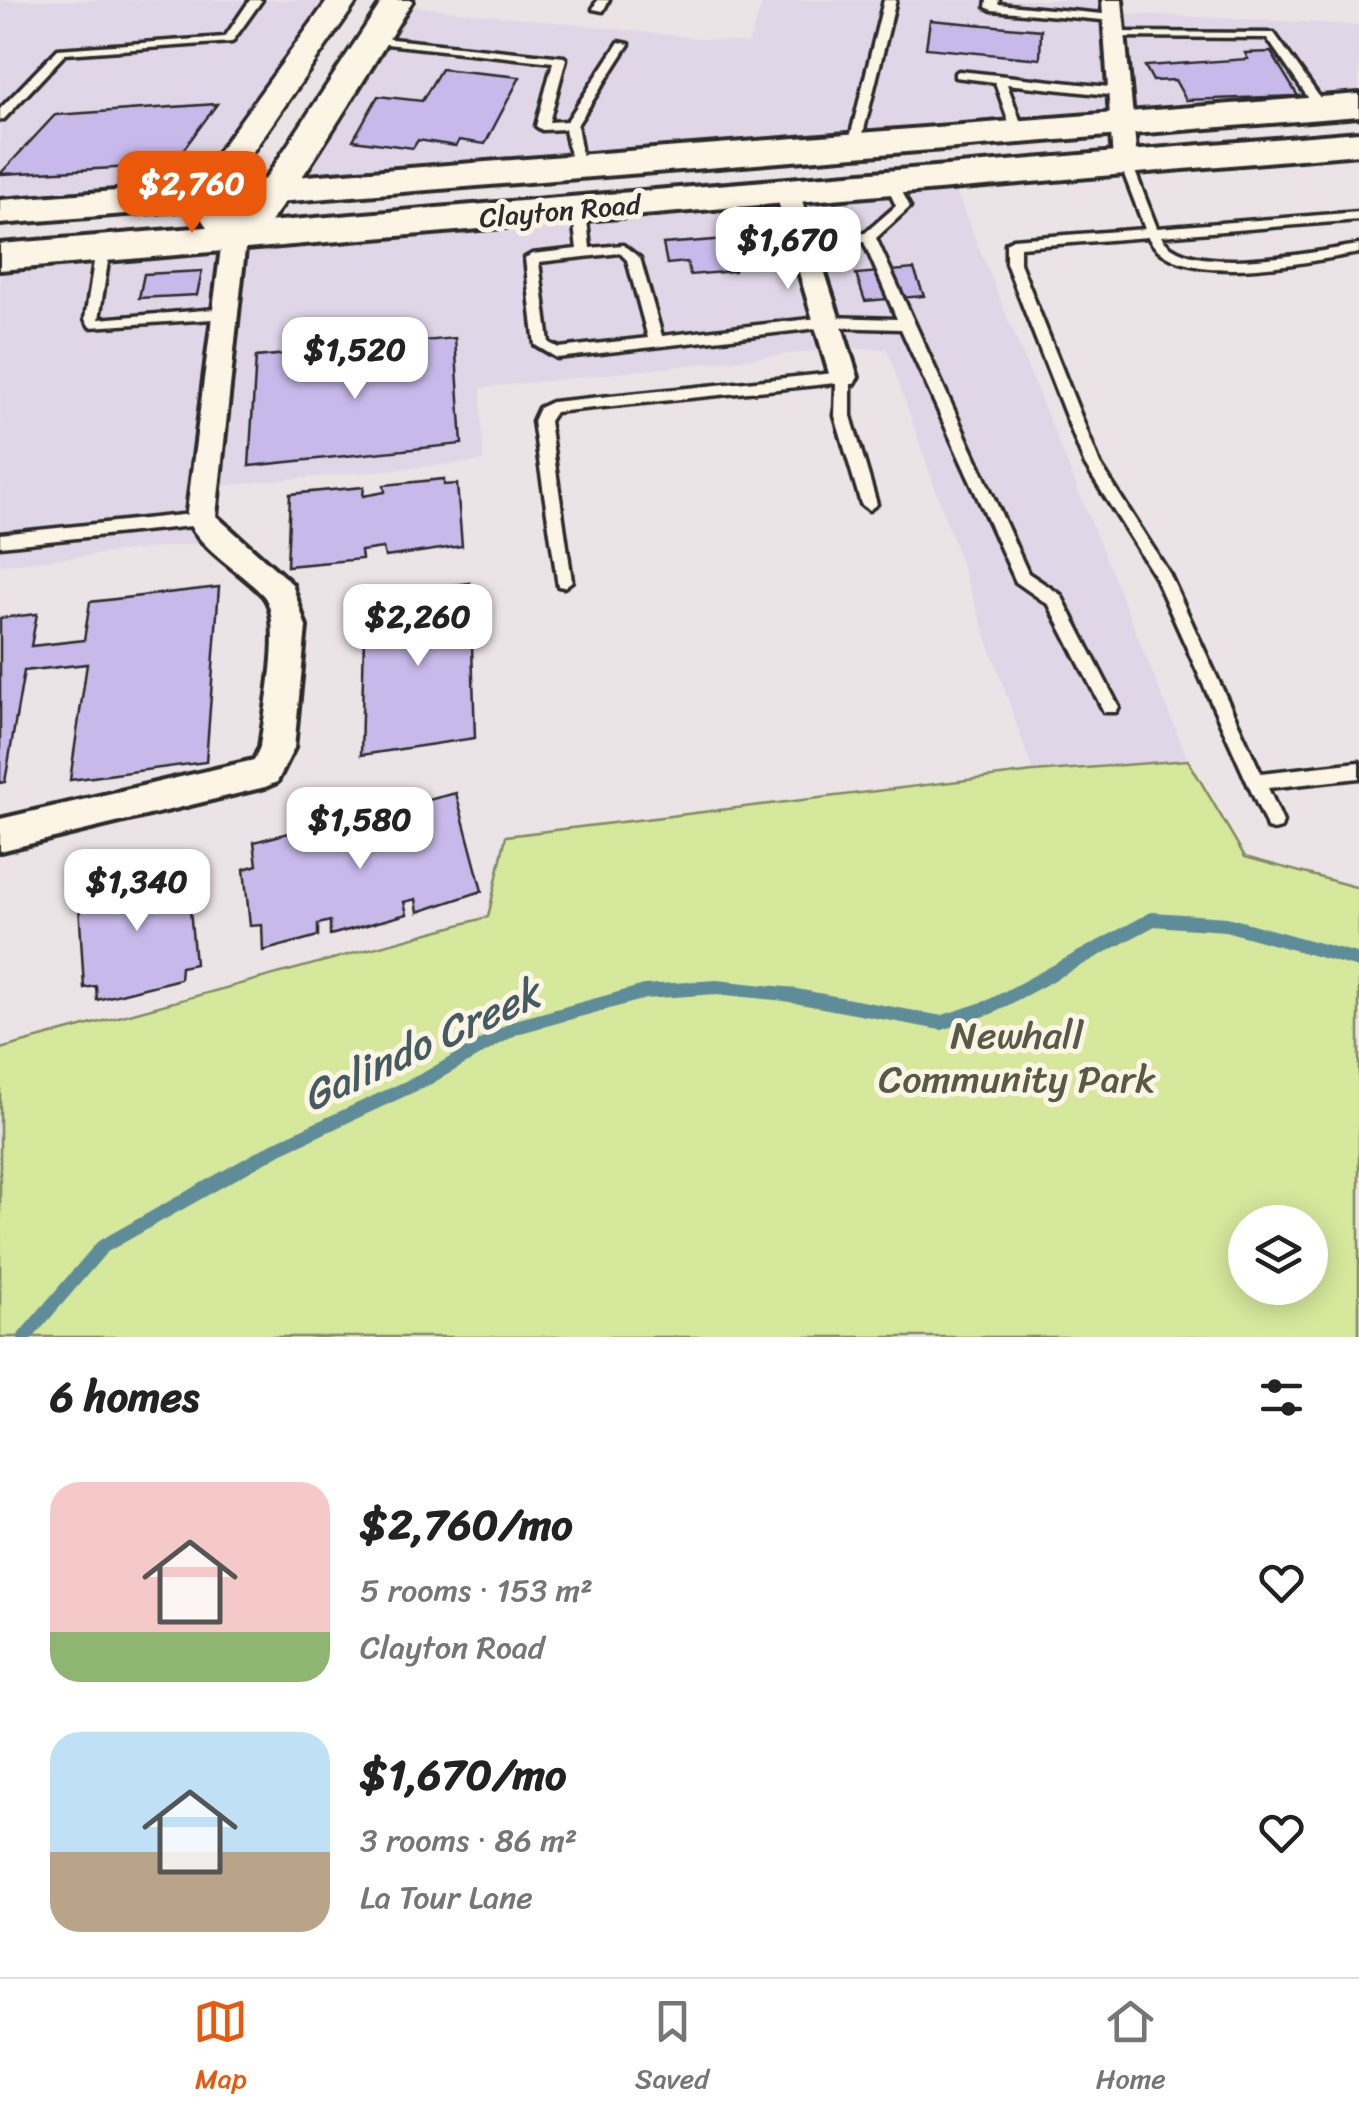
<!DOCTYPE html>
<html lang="en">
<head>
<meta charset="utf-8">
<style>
  :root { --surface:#fff; --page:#f2f2f2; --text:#222; --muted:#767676; --line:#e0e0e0; --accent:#ea580c }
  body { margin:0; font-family:Sriracha,sans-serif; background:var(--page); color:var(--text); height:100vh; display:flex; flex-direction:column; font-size:38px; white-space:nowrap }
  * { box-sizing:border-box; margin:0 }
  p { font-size:32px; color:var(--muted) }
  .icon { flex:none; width:55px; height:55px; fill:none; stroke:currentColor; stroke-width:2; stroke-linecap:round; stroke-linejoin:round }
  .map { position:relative; height:1337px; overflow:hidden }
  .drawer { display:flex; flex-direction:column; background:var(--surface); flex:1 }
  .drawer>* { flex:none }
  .fabs { position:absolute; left:1228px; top:1205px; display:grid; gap:20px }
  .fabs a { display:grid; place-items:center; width:100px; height:100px; border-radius:50%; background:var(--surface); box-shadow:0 5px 25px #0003; font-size:50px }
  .price { position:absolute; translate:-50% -85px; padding:0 22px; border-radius:20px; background:#fff; color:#222; font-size:32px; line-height:65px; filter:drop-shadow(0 2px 5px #0008) }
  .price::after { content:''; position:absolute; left:50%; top:60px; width:30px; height:22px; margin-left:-15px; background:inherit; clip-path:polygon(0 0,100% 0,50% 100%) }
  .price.selected { background:var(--accent); color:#fff }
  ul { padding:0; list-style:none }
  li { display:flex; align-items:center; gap:30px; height:250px; padding:0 50px }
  li span { display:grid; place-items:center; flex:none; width:280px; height:200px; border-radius:30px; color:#555 }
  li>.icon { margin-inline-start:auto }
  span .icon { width:120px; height:120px; fill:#fffc; stroke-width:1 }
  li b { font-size:42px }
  h2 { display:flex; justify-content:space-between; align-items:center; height:120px; padding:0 50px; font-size:42px }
  .menu { display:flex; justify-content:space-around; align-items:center; height:140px; border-top:2px solid var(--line); background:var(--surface); font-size:28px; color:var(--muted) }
  .menu a { display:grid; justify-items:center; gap:5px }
  .menu .selected { color:var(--accent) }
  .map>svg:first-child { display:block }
  .built { fill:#e1d6e7 }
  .green { fill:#d6e89c; stroke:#808a64; stroke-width:2.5; fill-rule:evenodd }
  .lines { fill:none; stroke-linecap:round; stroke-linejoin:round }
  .stream { stroke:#5f8c99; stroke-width:14 }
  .building { fill:#c8b9ea; stroke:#2b2b2b; stroke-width:2.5 }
  .lane-casing { stroke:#2b2b2b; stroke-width:7 }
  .street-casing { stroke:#2b2b2b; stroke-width:8 }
  .secondary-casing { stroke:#2b2b2b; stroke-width:7 }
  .primary-casing { stroke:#2b2b2b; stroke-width:8 }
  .lane { fill:#fcf5e5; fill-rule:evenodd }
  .street { fill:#fcf5e5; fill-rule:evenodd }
  .secondary { fill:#fcf5e5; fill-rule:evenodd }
  .primary { fill:#fcf5e5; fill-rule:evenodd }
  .labels { text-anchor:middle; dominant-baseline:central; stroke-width:10; stroke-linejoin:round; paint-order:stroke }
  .far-street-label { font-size:28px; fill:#2b2b2b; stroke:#fcf5e5 }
  .near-park-label { font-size:38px; fill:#565a47; stroke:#fcf5e5 }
  .near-water-label { font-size:42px; font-style:italic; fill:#455b62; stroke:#fcf5e5 }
</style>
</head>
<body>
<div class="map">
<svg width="1359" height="1337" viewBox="0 0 1359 1337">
  <rect width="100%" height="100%" fill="#ece3e6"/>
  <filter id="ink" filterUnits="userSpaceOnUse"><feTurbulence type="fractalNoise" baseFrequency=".01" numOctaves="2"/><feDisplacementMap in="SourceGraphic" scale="20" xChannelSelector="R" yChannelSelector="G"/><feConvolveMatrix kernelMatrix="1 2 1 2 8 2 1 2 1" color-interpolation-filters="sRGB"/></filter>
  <g filter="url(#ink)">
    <!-- built -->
    <path class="built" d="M 0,0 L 343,0 L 204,196 L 0,212 Z
      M 764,0 L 1112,0 L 1113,13 L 1359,25 L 1359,105 L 275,190 L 396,4 L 748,44 Z
      M 950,177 L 1188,760 L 1033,772 L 887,349 L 835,349 L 481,388 L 483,461 L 206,487 L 220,541 L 0,565 L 0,257 Z"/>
    <!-- green -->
    <path class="green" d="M 1188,760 L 1245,857 L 1359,888 L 1359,1337 L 0,1337 L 0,1049 L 488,917 L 506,836 L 1033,772 ZM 1310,1222 L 1310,1288 L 1245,1288 L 1245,1222 Z"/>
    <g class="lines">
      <!-- stream -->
      <path class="stream" d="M 25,1337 L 102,1247 L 279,1147 L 426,1079 L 516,1027 L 645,992 L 716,987 L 785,994 L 941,1023 L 990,1007 L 1153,919 L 1226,924 L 1359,961"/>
    </g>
    <!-- building -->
    <path class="building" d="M 930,20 L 1041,30 L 1040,59 L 926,48 Z
      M 1271,52 L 1298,96 L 1186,100 L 1175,80 L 1153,81 L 1145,66 L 1248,59 L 1245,53 Z
      M 441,69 L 520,77 L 485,144 L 459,140 L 456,146 L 418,140 L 413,148 L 353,140 L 378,96 L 422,101 Z
      M 217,104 L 172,165 L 0,174 L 55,115 Z
      M 727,239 L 735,271 L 690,275 L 687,262 L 667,264 L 663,244 Z
      M 914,269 L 924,296 L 865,301 L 856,274 Z
      M 202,271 L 197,295 L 139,298 L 144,274 Z
      M 455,338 L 462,444 L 249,466 L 256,357 Z
      M 444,479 L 444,485 L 457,484 L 462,546 L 385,557 L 383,548 L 361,551 L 362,559 L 287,566 L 290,494 L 364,487 L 363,496 L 385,492 L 384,485 Z
      M 470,583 L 475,738 L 361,755 L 365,597 Z
      M 219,587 L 206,762 L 70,780 L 87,664 L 24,671 L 5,782 L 0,783 L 0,618 L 37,614 L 31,646 L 84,640 L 90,602 Z
      M 456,793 L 482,891 L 418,912 L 416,899 L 404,902 L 407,914 L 330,935 L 330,921 L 318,924 L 318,936 L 263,951 L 262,925 L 250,926 L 244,869 L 257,865 L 254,842 L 304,829 L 304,843 L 317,839 L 317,828 L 390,812 L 389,822 L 403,819 L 400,807 Z
      M 171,868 L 172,880 L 187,876 L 195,964 L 181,967 L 180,979 L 97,1000 L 96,986 L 84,988 L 79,904 L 97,899 L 97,887 Z"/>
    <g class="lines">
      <!-- lane casing -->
      <g class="lane-casing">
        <path id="lane" d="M 250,0 L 262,0 L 232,42 L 65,54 L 4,119 L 0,120 L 0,109 L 58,49 L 225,37 Z
          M 597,0 L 609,0 L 603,11 L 593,9 Z
          M 884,0 L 896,0 L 860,146 L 854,150 L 848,146 Z
          M 987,0 L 999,0 L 998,4 L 1113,15 L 1119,18 L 1113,21 L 992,10 L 986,7 Z
          M 1114,32 L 1274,33 L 1328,109 L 1318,112 L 1267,38 L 1110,37 L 1110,33 Z
          M 372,37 L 564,57 L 566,59 L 549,122 L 567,121 L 619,42 L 629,44 L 577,125 L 584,167 L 578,171 L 572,167 L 565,129 L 542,130 L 536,126 L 553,62 L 368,42 L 368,38 Z
          M 959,71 L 1118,88 L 1124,92 L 1118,96 L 1007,84 L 1025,134 L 1019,138 L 1013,134 L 995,82 L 955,77 L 955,73 Z
          M 1125,157 L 1131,161 L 1157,228 L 1359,212 L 1359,220 L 1161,236 C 1185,280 1317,251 1359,245 L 1359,253 C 1308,261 1177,292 1148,237 L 1020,247 L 1020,263 L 1100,464 L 1169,573 L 1261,773 L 1359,762 L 1359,778 L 1268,788 L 1283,822 L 1281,828 L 1274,830 L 1267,828 L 1265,822 L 1154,575 L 1085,465 L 1006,263 L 1006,243 L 1013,239 L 1145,229 L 1119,161 Z
          M 891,178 L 897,182 L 910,207 L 876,238 L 1028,573 L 1061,595 L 1119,707 L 1116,712 L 1104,712 L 1049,605 L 1016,582 L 901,329 L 827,327 L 557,358 L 535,345 L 525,258 L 532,254 L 577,249 L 572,210 L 579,206 L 586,210 L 590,248 L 623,245 L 640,258 L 662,336 L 827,317 L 897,319 L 864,242 L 802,247 L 795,243 L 802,239 L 865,233 L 896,206 L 885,182 ZM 620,253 L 627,260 L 648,338 L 559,348 L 549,343 L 539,262 Z
          M 103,245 L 110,249 L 99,319 L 228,308 L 235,313 L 228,318 L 90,327 L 85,319 L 96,249 Z
          M 844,372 L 851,377 L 851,416 L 877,504 L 869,510 L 861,504 L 835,416 L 836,383 L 555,412 L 549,421 L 572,581 L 564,587 L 558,586 L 533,421 L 539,408 L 552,402 Z
          M 201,513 L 209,519 L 201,525 L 0,546 L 0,534 Z"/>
      </g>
      <!-- street casing -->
      <g class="street-casing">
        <path id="street" d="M 1102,0 L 1122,0 L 1137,161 L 1125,168 L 1113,161 Z
          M 787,184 L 799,191 L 858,377 L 854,384 L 834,384 L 830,377 L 775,191 Z
          M 234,232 L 246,240 L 216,516 L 292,584 L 306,627 L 294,748 L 277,782 L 265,787 L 0,851 L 0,819 L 254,760 L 260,747 C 264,715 285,619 263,595 C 238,569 204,552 186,519 L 222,240 Z"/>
      </g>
      <!-- secondary casing -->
      <g class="secondary-casing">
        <path id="secondary" d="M 328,0 L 358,0 L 222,196 L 235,215 L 262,184 L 383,0 L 413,0 C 387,40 274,235 244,249 C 236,252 229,250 221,248 L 186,196 Z"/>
      </g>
      <!-- primary casing -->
      <g class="primary-casing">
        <path id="primary" d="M 1359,94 L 1359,116 L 0,224 L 0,200 Z
          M 1359,132 L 1359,154 L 0,270 L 0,244 Z"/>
      </g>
      <!-- lane -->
      <use href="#lane" class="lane"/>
      <!-- street -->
      <use href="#street" class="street"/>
      <!-- secondary -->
      <use href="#secondary" class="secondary"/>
      <!-- primary -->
      <use href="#primary" class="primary"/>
    </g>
  </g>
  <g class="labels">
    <!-- far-street labels -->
    <g class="far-street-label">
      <text transform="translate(560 211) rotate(-5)">Clayton Road</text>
    </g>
    <!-- near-park labels -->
    <g class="near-park-label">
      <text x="1017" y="1035">Newhall<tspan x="1017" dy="44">Community Park</tspan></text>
    </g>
    <!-- near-water labels -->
    <g class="near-water-label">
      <text transform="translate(421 1045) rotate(-25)">Galindo Creek</text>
    </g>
  </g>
</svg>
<div class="fabs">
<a><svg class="icon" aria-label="layers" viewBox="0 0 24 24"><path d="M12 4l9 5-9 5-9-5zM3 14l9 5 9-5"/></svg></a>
</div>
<b class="price selected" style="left:192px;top:236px">$2,760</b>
<b class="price" style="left:788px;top:292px">$1,670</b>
<b class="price" style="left:355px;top:402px">$1,520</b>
<b class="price" style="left:418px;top:669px">$2,260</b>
<b class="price" style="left:360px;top:872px">$1,580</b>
<b class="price" style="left:137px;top:934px">$1,340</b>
</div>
<section class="drawer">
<h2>6 homes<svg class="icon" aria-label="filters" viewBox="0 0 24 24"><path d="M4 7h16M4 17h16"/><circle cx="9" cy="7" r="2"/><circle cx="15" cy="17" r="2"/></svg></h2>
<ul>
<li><span style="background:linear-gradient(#f6c9c9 75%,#8fb573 0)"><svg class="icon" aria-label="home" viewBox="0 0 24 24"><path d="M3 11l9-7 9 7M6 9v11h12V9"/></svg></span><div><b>$2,760/mo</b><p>5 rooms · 153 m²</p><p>Clayton Road</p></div><svg class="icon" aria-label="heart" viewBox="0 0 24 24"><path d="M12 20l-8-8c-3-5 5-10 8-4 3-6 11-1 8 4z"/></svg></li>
<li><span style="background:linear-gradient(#bfe0f5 60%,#b9a48a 0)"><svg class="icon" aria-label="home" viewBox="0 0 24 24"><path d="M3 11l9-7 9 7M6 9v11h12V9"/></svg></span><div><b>$1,670/mo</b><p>3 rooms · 86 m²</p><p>La Tour Lane</p></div><svg class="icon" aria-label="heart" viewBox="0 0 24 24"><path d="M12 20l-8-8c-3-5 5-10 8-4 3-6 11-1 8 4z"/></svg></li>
</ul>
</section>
<nav class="menu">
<a class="selected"><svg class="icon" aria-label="map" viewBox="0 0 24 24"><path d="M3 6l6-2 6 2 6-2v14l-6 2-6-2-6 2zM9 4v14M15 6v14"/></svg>Map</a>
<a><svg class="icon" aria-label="saved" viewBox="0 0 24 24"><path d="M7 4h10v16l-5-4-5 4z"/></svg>Saved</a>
<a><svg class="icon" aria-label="home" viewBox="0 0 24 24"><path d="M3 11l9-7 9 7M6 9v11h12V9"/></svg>Home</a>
</nav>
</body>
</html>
